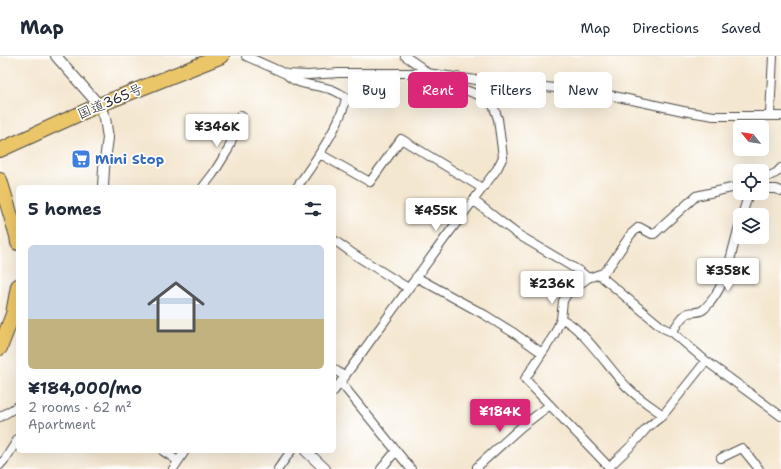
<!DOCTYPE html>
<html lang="en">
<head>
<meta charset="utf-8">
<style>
  :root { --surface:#fff; --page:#f2f2f3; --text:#1f2937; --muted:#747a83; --line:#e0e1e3; --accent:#db2777 }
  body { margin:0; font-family:"Shantell Sans","Klee One",sans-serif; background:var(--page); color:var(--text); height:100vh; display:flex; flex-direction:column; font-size:15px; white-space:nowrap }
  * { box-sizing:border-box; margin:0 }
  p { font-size:13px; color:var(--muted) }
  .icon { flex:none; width:22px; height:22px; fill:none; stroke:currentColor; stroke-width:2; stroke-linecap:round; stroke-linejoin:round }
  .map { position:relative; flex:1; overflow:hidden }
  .drawer { position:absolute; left:16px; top:129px; width:320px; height:268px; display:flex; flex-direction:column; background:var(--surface); border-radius:6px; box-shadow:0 4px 16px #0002 }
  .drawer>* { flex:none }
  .hud { position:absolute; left:348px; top:16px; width:373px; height:36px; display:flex; gap:8px }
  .needle { width:26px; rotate:300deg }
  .tools { position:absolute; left:733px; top:64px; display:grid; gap:8px }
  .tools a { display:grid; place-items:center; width:36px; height:36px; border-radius:6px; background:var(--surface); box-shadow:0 4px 16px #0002; font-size:20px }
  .price { position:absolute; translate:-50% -34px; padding:0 9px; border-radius:4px; background:#fff; color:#222; font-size:13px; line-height:26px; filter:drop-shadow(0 1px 2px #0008) }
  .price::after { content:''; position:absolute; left:50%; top:24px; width:12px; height:9px; margin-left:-6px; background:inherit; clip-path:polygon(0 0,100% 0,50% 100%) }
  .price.active { background:var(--accent); color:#fff }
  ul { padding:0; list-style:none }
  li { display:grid; align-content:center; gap:8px; height:212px; padding:0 12px }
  li span { display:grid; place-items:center; height:124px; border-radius:6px; color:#555 }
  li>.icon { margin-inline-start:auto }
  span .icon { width:72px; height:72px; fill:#fffc; stroke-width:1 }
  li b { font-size:17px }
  h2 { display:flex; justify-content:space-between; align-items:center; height:48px; padding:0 12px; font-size:17px }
  .pill { padding:0 14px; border-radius:6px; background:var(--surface); box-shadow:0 4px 16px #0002; font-size:14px; line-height:36px }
  .pill.active { background:var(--accent); color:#fff }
  header { display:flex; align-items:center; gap:24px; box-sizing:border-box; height:56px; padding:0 20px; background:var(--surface); border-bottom:1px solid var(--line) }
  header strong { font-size:19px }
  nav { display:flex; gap:22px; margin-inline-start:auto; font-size:14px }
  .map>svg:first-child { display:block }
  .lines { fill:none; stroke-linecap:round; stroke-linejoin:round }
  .minor-casing { stroke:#494744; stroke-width:10 }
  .tertiary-casing { stroke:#494744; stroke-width:12 }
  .trunk-casing { stroke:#494744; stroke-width:16 }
  .minor { stroke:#fff; stroke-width:8 }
  .tertiary { stroke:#fff; stroke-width:10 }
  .trunk { stroke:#ebc669; stroke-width:14 }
  .labels { text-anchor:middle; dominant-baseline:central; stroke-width:3.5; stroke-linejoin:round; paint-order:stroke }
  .street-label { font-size:14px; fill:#2b2b2b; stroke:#fff }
  .shop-label { font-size:14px; font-weight:bold; fill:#366cbe; stroke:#fff; text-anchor:start }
</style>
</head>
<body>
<header>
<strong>Map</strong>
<nav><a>Map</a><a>Directions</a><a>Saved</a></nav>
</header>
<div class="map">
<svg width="781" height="413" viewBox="0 0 781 413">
  <rect width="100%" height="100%" fill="#fff"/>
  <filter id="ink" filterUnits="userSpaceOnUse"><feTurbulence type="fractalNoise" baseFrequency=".025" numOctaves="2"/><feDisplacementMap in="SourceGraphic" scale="8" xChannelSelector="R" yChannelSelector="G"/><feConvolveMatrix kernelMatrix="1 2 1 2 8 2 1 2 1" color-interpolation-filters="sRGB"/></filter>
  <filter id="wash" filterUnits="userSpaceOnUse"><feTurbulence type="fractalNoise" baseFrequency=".012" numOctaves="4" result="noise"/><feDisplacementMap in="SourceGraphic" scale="16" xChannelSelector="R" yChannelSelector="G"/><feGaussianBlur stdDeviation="0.9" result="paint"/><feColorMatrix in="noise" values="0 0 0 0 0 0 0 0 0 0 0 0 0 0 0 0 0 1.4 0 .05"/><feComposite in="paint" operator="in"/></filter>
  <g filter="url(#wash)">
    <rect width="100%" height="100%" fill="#f4e7d0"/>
  </g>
  <g filter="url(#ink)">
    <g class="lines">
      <!-- minor casing -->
      <g class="minor-casing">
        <path id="minor" d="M 246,0 L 286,18 L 308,19 L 339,17 L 427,17 L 476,24 L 595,36 L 683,55 L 714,60 L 781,60
          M 405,0 L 421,11 L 427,17
          M 287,19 C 299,31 320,28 335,35 C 338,36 342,39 346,41 C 345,51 341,58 337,67 C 326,90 312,110 297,131
          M 770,59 L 773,0
          M 320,98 L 370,126 L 401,83 L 482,132
          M 762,123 L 776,117 L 781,112
          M 203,131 L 213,118 L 228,94 L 241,59
          M 762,133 L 776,133 L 781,135
          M 473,144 L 517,178 L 581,216 L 588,222
          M 742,159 L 749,137
          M 334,184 L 355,199 L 408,232
          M 603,217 L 603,222 L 663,272 L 672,276 L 706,305 L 781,360
          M 416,221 L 485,259 L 514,277 L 542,297
          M 561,263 C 581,269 611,316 628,332 C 638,342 651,350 663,359
          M 672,276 C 676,271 681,260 688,257 C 694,255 700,258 705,252 C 728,230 731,195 740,167
          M 706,305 L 663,359 L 647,372 L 632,389 L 609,411 L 525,323 L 554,279 L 561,263 L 563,245 L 567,238 L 588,222 L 603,217 L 611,208 L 631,178 L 639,171 L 652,178 L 654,178 L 696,140 L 740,130
          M 334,313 L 345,321
          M 341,327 L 411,413
          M 334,335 L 445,182 L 497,113 L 503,101 L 498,63 L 493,49 L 484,41 L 444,26 L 438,19
          M 0,361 L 18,350
          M 163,395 L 178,405
          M 721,402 L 742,392 L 759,413
          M 0,409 L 6,402 L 18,383
          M 173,413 L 185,395
          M 278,413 L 291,395
          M 381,413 L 396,395
          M 478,413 L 477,411 L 521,371 L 550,349"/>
      </g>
      <!-- tertiary casing -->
      <g class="tertiary-casing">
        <path id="tertiary" d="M 56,0 L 99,49 L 105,62 L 108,82 L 104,112 L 103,131
          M 306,395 L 325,413"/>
      </g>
      <!-- trunk casing -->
      <g class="trunk-casing">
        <path id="trunk" d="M 0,94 L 99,49 L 222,0
          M 0,124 L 17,180 L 18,187
          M 0,292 L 13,258 L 18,230"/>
      </g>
      <!-- minor -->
      <use href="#minor" class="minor"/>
      <!-- tertiary -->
      <use href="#tertiary" class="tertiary"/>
      <!-- trunk -->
      <use href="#trunk" class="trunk"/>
    </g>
  </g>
  <!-- icons -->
  <defs>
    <g id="supermarket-square" transform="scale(1)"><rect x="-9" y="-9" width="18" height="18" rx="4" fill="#3f7fe0" stroke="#fff"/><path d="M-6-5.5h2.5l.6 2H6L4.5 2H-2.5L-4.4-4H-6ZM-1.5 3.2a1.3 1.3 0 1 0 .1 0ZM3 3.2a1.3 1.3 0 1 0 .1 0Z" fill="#fff"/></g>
  </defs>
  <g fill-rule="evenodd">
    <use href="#supermarket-square" x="81" y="103"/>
  </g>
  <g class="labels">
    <!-- street labels -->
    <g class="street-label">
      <text transform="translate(110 45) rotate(-23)">国道365号</text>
    </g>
    <!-- shop labels -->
    <g class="shop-label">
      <text x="95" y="103">Mini Stop</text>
    </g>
  </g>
</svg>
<div class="tools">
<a><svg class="needle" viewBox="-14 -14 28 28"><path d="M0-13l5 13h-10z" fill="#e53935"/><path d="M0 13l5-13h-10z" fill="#747a83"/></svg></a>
<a><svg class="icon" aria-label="locate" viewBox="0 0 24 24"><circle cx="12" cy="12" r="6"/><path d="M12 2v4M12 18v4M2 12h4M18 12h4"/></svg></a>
<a><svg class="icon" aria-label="layers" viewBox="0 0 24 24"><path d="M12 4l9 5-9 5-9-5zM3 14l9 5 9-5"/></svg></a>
</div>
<b class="price" style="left:217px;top:92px">¥346K</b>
<b class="price" style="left:436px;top:176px">¥455K</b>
<b class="price" style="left:728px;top:236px">¥358K</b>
<b class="price" style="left:552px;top:249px">¥236K</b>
<b class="price active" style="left:500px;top:377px">¥184K</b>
<div class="hud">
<a class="pill">Buy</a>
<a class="pill active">Rent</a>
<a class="pill">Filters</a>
<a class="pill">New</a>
</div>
<section class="drawer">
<h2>5 homes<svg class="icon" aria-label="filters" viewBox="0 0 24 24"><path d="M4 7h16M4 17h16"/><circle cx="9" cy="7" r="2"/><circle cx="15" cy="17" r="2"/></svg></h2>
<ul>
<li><span style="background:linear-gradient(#c9d6e8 60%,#c2b280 0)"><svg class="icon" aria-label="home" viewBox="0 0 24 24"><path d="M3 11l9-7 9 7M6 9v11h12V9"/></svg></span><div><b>¥184,000/mo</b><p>2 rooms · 62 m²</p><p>Apartment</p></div></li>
</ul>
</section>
</div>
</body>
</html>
